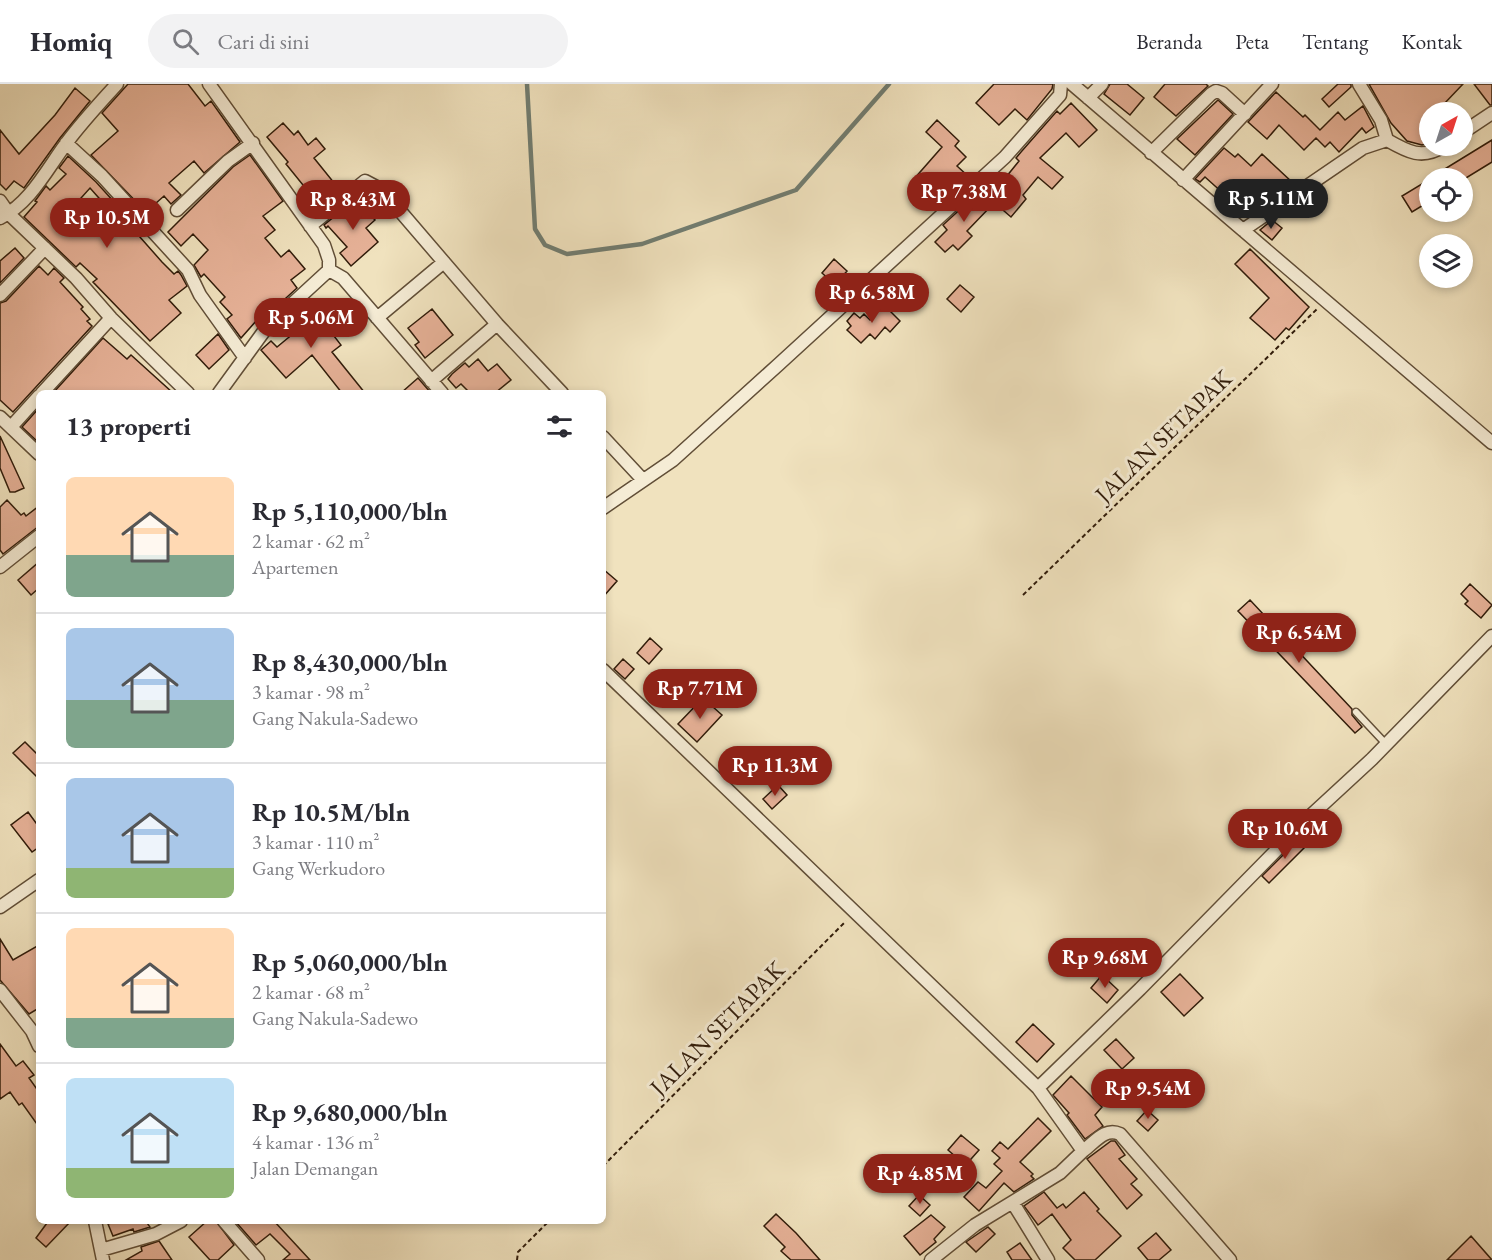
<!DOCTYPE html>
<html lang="id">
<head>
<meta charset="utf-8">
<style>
  :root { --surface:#fff; --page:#f2f2f3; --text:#2b2b33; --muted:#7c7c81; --line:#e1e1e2; --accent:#8f2418 }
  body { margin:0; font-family:"EB Garamond",serif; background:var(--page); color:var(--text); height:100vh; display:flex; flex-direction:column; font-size:22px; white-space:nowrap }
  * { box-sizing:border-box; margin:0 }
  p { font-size:20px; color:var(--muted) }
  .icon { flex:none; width:33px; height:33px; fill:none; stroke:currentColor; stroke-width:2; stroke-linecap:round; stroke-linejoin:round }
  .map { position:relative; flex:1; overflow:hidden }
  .drawer { position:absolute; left:36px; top:306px; width:570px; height:834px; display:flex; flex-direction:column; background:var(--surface); border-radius:9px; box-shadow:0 3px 9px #0003 }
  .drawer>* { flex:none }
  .needle { width:39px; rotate:39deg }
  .tools { position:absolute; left:1419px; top:18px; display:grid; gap:12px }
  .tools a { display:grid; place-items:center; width:54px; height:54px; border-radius:50%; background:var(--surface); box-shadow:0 3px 9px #0003; font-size:30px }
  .price { position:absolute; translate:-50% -51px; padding:0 14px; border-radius:21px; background:var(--accent); color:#fff; font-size:20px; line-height:39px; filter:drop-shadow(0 2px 3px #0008) }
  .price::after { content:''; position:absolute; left:50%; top:36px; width:18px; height:14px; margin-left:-9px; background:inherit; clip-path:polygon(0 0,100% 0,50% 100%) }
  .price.active { background:#222; color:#fff }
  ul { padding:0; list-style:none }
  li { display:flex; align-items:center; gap:18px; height:150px; padding:0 30px }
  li+li { border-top:2px solid var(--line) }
  li span { display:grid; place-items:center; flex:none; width:168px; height:120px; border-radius:9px; color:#555 }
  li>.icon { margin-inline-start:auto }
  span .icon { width:72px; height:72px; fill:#fffc; stroke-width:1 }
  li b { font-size:26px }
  h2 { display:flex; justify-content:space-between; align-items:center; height:72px; padding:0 30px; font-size:26px }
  header { display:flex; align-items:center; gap:36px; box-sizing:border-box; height:84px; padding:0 30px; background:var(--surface); border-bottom:2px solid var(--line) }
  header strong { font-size:28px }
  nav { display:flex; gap:33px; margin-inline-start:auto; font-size:21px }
  .search { width:420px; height:54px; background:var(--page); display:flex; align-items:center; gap:15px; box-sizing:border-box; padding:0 21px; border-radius:33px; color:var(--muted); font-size:22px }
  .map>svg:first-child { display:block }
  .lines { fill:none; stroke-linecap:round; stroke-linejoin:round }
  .stream { stroke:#717d71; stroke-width:4.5 }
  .building { fill:#e6b197; stroke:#311c0a; stroke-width:1.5; fill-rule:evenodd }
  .lane-casing { stroke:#614e37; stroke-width:9 }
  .street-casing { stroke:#614e37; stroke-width:15 }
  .path { stroke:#311c0a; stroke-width:2; stroke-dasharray:4.5 3; stroke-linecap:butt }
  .lane { stroke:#f5ecd5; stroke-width:6 }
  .street { stroke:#f5ecd5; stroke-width:12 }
  .labels { text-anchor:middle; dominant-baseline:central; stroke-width:6; stroke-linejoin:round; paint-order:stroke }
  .street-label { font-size:24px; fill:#311c0a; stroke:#f5ecd5 }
</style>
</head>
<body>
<header>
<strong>Homiq</strong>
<div class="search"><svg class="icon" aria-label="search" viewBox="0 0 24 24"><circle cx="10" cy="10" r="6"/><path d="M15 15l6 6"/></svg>Cari di sini</div>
<nav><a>Beranda</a><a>Peta</a><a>Tentang</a><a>Kontak</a></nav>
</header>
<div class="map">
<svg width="1492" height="1176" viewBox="0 0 1492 1176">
  <rect width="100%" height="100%" fill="#f0e2be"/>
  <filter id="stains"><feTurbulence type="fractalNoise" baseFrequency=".00333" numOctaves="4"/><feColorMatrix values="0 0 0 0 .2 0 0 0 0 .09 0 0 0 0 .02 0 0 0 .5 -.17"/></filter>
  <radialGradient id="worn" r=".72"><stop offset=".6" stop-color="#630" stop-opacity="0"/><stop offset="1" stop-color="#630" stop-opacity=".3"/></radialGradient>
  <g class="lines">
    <!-- stream -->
    <path class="stream" d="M 527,0 L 535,145 L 545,161 L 567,170 L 642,160 L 796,106 L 889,0"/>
  </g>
  <!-- building -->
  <path class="building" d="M 128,0 L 188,0 L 205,22 L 211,17 L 240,58 L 204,89 L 194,77 L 169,99 L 181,111 L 171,120 L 164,112 L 146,128 L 91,71 L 118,47 L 102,29 Z
    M 994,0 L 1053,0 L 1052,5 L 1027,36 L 1015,25 L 999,41 L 976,19 Z
    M 1110,0 L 1127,0 L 1144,14 L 1130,31 L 1104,10 Z
    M 1165,0 L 1206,0 L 1208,2 L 1176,32 L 1154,13 Z
    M 1338,0 L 1351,0 L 1351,3 L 1329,23 L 1322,15 Z
    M 1369,0 L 1463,0 L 1443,21 L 1449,28 L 1430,28 L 1430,59 L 1422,61 L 1407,57 L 1391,39 Z
    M 1474,0 L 1492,0 L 1492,21 L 1490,21 Z
    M 75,4 L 90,17 L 60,54 L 24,104 L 14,97 L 6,106 L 0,100 L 0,46 L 19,70 L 55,31 Z
    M 1276,8 L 1303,33 L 1305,31 L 1320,46 L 1338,28 L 1345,36 L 1363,22 L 1374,43 L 1366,49 L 1362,44 L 1339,68 L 1330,58 L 1325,63 L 1316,54 L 1304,66 L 1279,41 L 1267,55 L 1248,38 Z
    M 1218,16 L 1233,30 L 1195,71 L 1177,55 Z
    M 1071,19 L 1097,46 L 1079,63 L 1066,49 L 1040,74 L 1063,93 L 1052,105 L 1038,93 L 1023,111 L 1026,115 L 1011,133 L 989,114 L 1019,77 L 1016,74 L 1021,68 L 1057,27 L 1060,30 Z
    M 937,36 L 959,57 L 955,62 L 966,73 L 957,82 L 969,93 L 961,101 L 951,92 L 936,112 L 914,95 L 942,63 L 926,48 Z
    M 283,39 L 294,51 L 298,47 L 308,61 L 316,54 L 325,65 L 314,74 L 335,100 L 327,106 L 333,112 L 314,128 L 309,122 L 316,117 L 286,80 L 288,78 L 267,53 Z
    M 1492,56 L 1492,78 L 1466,94 L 1430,94 Z
    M 1224,64 L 1235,73 L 1238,70 L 1251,82 L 1262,70 L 1294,100 L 1262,123 L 1235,99 L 1225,111 L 1205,93 L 1200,98 L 1195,95 Z
    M 250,71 L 283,117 L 263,132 L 275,146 L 265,154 L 281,173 L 289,166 L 305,185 L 291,196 L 297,204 L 275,224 L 274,222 L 256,237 L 241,254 L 227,235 L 232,231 L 220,218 L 225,213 L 204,190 L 201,193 L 194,181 L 208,166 L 193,150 L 181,162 L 168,148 L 233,83 Z
    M 68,72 L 96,98 L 135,141 L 132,144 L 162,178 L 174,190 L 178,187 L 181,191 L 187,202 L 169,216 L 181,229 L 150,257 L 93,198 L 97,195 L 80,179 L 76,183 L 24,133 L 37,118 L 35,117 L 46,102 L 50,106 L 66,90 L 59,84 ZM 90,104 L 106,122 L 86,139 L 72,124 Z
    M 1430,95 L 1430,117 L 1412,128 L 1402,112 Z
    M 980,107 L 993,120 L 967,147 L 972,152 L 958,166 L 953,161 L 945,168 L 935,158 L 947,146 L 943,141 Z
    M 356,115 L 375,136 L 366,144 L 378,158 L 351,182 L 340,169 L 347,163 L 328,142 L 326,144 L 324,141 Z
    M 1272,136 L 1282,144 L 1272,156 L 1260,146 Z
    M 15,164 L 24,174 L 0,199 L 0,177 Z
    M 1250,165 L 1309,223 L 1289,246 L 1286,244 L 1275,256 L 1250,234 L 1269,214 L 1235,180 Z
    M 834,175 L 847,187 L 835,201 L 822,189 Z
    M 39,182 L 48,191 L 54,184 L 64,194 L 60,198 L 83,223 L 81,225 L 90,235 L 87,237 L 92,242 L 13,328 L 0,316 L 0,219 L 6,217 Z
    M 960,201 L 974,213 L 961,228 L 947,215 Z
    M 307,217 L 341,261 L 332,268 L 365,309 L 342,309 L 312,271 L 286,294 L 261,266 L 271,257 L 277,263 L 294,249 L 285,237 Z
    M 884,221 L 900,237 L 890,248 L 885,243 L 875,255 L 870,250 L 861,259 L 847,246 L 851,242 L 847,237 L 854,229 L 860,234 L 864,230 L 870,236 Z
    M 432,225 L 453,251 L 425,274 L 415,261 L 419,258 L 408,244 Z
    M 218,250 L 229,266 L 209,285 L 196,271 Z
    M 103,254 L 127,275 L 131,271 L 173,309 L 53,309 Z
    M 478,275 L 488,287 L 497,280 L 511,296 L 495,309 L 470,309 L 461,300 L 456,304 L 448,295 L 452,290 L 465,279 L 469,283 Z
    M 418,294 L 431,309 L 401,309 Z
    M 39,324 L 39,359 L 22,343 Z
    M 0,352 L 24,404 L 15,408 L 10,408 L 0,384 Z
    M 7,416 L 21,431 L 24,429 L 26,432 L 39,422 L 39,442 L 3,470 L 0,466 L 0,423 Z
    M 39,478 L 39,504 L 31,511 L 18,496 Z
    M 603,485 L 617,497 L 603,513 Z
    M 1470,500 L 1492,521 L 1481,534 L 1465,520 L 1468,517 L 1461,510 Z
    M 1250,516 L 1352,625 L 1352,631 L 1362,643 L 1355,649 L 1238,527 Z
    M 650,554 L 662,565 L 649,580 L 637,569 Z
    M 623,575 L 634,585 L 625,595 L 614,585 Z
    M 703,614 L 722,631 L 697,658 L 678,640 Z
    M 25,658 L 39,672 L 39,695 L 13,669 Z
    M 778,701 L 787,711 L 772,725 L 763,715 Z
    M 28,728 L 39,743 L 39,763 L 32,768 L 11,741 Z
    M 1300,754 L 1307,761 L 1269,799 L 1262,792 Z
    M 0,855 L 13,876 L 39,861 L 39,924 L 29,930 L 0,896 Z
    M 1180,890 L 1203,914 L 1184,932 L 1161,908 Z
    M 1102,891 L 1118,906 L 1107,919 L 1091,904 Z
    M 1033,940 L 1054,960 L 1037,978 L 1016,958 Z
    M 1116,955 L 1134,974 L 1122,985 L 1104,966 Z
    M 0,960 L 16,982 L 23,977 L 34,991 L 29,994 L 39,1008 L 39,1043 L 22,1019 L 19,1021 L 10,1008 L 0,1015 Z
    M 1071,992 L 1102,1023 L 1095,1031 L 1103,1042 L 1085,1055 L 1067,1031 L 1069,1029 L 1053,1011 Z
    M 1147,1026 L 1158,1036 L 1148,1047 L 1137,1037 Z
    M 1038,1034 L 1051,1047 L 1020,1078 L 1033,1090 L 1031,1092 L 1034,1095 L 1014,1108 L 1004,1099 L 979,1127 L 964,1113 L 978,1098 L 986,1104 L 1002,1087 L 994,1080 L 1000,1074 L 992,1067 L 1000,1058 L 1008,1065 Z
    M 961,1051 L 979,1066 L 948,1101 L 939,1092 L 957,1074 L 948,1066 Z
    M 1111,1057 L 1115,1057 L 1125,1071 L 1119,1075 L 1137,1095 L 1131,1100 L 1142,1111 L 1127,1125 L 1087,1075 Z
    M 1044,1108 L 1057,1124 L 1063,1120 L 1066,1124 L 1084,1108 L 1099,1125 L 1097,1127 L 1121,1152 L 1095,1176 L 1075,1176 L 1063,1164 L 1071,1156 L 1052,1130 L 1038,1141 L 1024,1122 Z
    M 919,1111 L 930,1121 L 920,1132 L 909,1122 Z
    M 776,1130 L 796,1149 L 820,1176 L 791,1176 L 781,1167 L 785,1163 L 764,1142 Z
    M 931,1131 L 945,1143 L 934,1155 L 936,1158 L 920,1171 L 904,1152 Z
    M 45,1137 L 71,1137 L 46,1163 L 36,1154 L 47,1139 Z
    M 117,1137 L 150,1137 L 150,1138 L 147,1139 L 150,1143 L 134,1148 L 133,1145 L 113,1152 L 108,1140 Z
    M 207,1137 L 216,1137 L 234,1161 L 218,1176 L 210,1176 L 189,1153 Z
    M 235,1137 L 274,1137 L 310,1176 L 283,1176 L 290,1170 L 270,1150 L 256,1161 Z
    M 988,1143 L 995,1150 L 976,1168 L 966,1158 Z
    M 1156,1149 L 1171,1166 L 1159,1176 L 1148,1176 L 1138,1164 Z
    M 1471,1152 L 1492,1176 L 1447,1176 Z
    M 159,1157 L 172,1176 L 126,1176 L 142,1167 L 141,1163 Z
    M 1020,1159 L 1032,1176 L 1012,1176 L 1007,1168 Z"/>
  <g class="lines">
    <!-- lane casing -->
    <g class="lane-casing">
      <path id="lane" d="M 1356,628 L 1386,660"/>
    </g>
    <!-- street casing -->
    <g class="street-casing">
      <path id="street" d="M 209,0 L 324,161 L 329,176 L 329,186 L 343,194 L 442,309
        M 1072,0 L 1492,359
        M 1359,0 L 1381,36 L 1387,56
        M 1088,14 L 1102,0
        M 1462,49 L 1492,29
        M 66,59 L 102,92 L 188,186 L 200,211 L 245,274
        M 1151,69 L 1211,10 L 1216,7 L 1222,9 L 1245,30
        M 1183,96 L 1272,0
        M 0,117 L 9,130 L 76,194 L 111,234 L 188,309
        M 177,126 L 228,77 L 253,59
        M 0,134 C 31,119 48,83 68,57 C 83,37 100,19 117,0
        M 310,142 L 365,97 L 382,106 L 497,240
        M 1243,146 L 1363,64 L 1387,56 C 1408,68 1422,76 1444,62
        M 0,211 L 45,164
        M 377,234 L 444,178
        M 431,297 L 497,240 L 562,309
        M 42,309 L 111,234
        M 219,309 L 267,243 L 329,186
        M 0,333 L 39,370
        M 11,343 L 39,312
        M 603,353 L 643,396
        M 603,424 L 673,376 L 778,281 L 1005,73 L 1060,11 L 1061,0
        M 0,483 L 39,452
        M 603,586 L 1038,1004
        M 0,823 L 39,796
        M 0,906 L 32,947 L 39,962
        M 1083,1067 C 1095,1058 1105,1043 1120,1050 L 1230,1176
        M 1013,1119 L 1048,1176
        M 95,1137 L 103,1176
        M 224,1137 L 258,1176
        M 101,1166 L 156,1150 L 181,1137
        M 931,1176 L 975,1141 L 1060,1089 L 1083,1067 L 1038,1004 L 1140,905 L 1307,735 L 1372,675 L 1492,552"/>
    </g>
    <!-- path -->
    <path class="path" d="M 1023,511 L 1317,225
      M 603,1082 L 846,837
      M 517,1176 L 518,1168 L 549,1137"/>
    <!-- lane -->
    <use href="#lane" class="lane"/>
    <!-- street -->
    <use href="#street" class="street"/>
  </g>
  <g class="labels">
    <!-- street labels -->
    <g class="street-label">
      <text transform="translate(1163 352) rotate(-44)">JALAN SETAPAK</text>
      <text transform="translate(717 944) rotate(-45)">JALAN SETAPAK</text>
    </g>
  </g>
  <rect width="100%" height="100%" filter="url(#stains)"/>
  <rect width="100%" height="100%" fill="url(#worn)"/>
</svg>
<div class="tools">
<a><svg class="needle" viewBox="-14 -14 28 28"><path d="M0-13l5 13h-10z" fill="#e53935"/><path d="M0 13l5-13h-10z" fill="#7c7c81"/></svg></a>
<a><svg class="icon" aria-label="locate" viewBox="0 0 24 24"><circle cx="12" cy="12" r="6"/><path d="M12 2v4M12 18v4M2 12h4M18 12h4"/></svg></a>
<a><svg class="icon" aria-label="layers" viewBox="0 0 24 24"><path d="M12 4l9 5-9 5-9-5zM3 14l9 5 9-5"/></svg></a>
</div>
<b class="price" style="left:964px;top:139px">Rp 7.38M</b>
<b class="price active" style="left:1271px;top:146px">Rp 5.11M</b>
<b class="price" style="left:353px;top:147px">Rp 8.43M</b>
<b class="price" style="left:107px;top:165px">Rp 10.5M</b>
<b class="price" style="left:872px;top:240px">Rp 6.58M</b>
<b class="price" style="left:311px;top:265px">Rp 5.06M</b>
<b class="price" style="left:1299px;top:580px">Rp 6.54M</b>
<b class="price" style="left:700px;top:636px">Rp 7.71M</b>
<b class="price" style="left:775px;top:713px">Rp 11.3M</b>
<b class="price" style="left:1285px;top:776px">Rp 10.6M</b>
<b class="price" style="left:1105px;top:905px">Rp 9.68M</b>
<b class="price" style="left:1148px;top:1036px">Rp 9.54M</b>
<b class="price" style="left:920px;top:1121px">Rp 4.85M</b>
<section class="drawer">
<h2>13 properti<svg class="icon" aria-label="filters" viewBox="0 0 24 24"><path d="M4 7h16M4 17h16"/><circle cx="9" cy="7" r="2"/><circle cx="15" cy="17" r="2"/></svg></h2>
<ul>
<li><span style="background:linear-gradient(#ffd9b3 65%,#7fa58c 0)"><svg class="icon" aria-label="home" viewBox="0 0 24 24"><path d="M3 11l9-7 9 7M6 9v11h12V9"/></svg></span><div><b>Rp 5,110,000/bln</b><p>2 kamar · 62 m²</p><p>Apartemen</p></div></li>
<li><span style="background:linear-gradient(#a9c7e8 60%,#7fa58c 0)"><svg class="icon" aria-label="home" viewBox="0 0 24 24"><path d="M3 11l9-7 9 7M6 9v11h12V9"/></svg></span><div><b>Rp 8,430,000/bln</b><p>3 kamar · 98 m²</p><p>Gang Nakula-Sadewo</p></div></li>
<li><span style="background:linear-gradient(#a9c7e8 75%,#8fb573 0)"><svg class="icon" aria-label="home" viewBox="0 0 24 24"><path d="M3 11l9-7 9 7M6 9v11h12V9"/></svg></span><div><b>Rp 10.5M/bln</b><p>3 kamar · 110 m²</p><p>Gang Werkudoro</p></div></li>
<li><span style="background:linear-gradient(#ffd9b3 75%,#7fa58c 0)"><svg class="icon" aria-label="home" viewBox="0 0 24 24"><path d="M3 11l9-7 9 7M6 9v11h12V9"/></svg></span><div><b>Rp 5,060,000/bln</b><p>2 kamar · 68 m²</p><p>Gang Nakula-Sadewo</p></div></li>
<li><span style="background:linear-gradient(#bfe0f5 75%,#8fb573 0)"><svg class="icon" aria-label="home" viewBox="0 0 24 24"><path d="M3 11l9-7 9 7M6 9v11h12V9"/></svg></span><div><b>Rp 9,680,000/bln</b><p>4 kamar · 136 m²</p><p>Jalan Demangan</p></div></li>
</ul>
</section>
</div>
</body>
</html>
